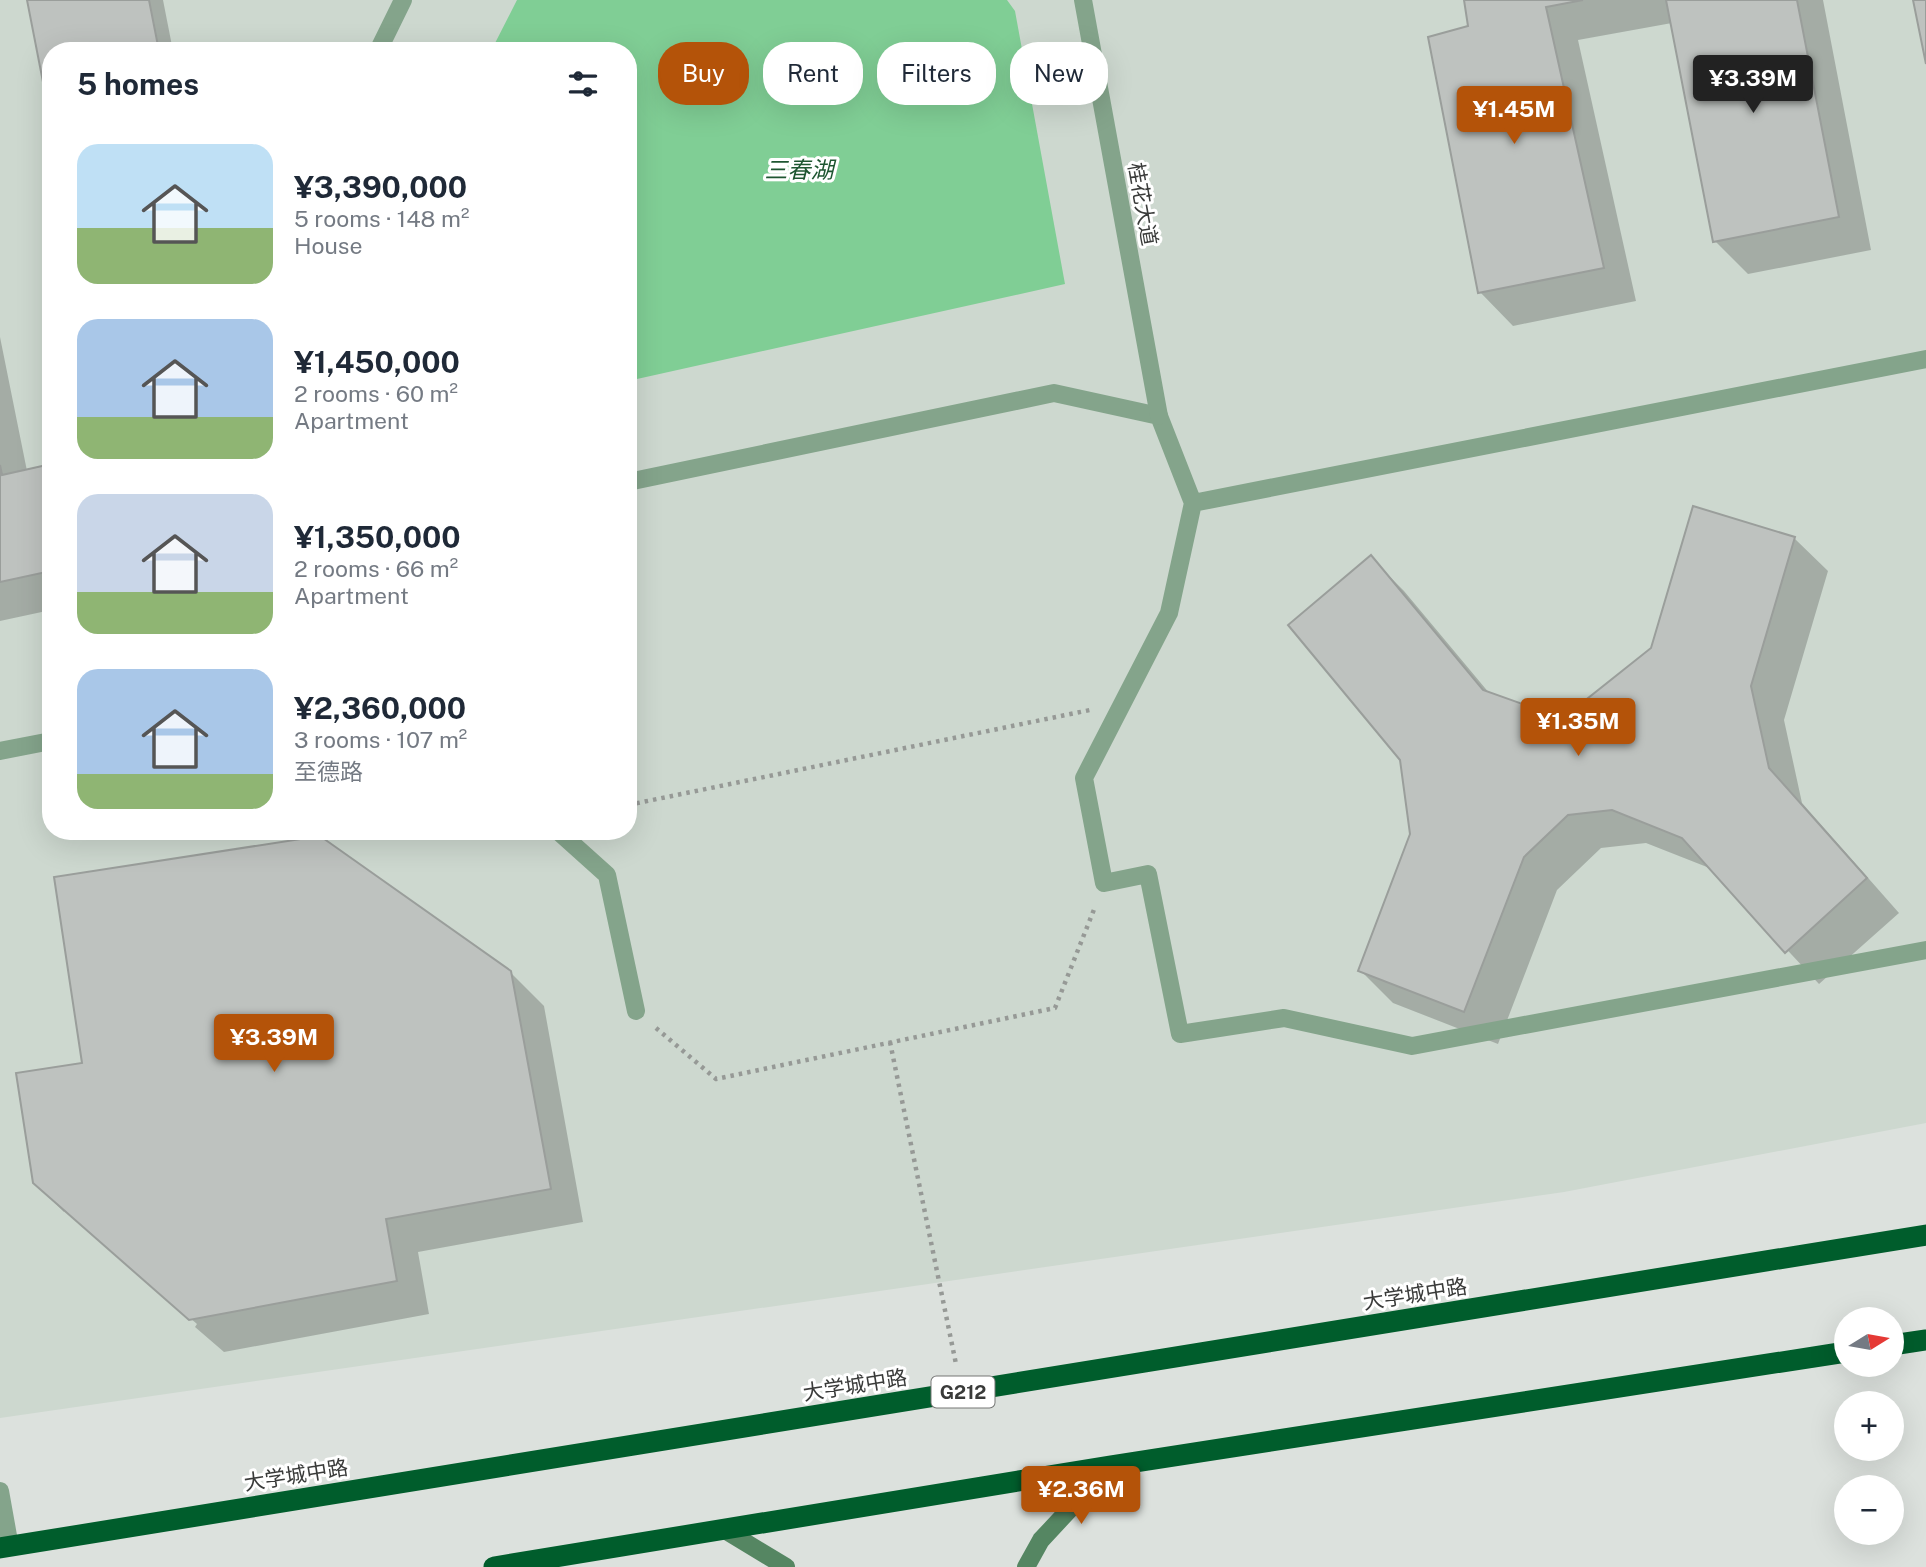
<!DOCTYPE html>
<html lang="en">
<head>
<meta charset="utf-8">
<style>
  :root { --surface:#fff; --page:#f2f2f3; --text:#1f2937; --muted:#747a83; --accent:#b45309 }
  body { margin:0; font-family:"Public Sans","Noto Sans SC",sans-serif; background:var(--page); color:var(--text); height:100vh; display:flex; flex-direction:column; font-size:26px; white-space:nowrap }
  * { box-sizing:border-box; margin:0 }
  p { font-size:23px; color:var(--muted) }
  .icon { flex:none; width:38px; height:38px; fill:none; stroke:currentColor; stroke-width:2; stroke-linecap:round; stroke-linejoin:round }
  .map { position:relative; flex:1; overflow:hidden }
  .drawer { position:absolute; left:42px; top:42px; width:595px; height:798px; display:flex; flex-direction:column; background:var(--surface); border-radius:28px; box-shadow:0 7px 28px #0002 }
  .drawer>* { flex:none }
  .banner { position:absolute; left:658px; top:42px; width:665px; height:63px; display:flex; gap:14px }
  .needle { width:46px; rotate:79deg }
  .controls { position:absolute; left:1834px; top:1307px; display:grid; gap:14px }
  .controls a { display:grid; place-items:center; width:70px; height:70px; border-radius:50%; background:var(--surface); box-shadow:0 7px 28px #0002; font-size:35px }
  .price { position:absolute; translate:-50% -60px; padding:0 16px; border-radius:7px; background:var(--accent); color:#fff; font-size:23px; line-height:46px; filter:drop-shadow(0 2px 4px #0008) }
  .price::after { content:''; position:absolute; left:50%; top:42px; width:21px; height:16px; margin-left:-10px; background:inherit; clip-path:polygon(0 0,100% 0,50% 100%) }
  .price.current { background:#222; color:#fff }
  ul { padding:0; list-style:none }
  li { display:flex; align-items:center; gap:21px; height:175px; padding:0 35px }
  li span { display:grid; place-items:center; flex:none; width:196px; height:140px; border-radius:21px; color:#555 }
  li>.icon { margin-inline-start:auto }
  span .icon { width:84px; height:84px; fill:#fffc; stroke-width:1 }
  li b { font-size:30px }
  h2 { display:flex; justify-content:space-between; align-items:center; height:84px; padding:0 35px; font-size:30px }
  .tag { padding:0 24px; border-radius:28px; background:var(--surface); box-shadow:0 7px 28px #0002; font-size:24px; line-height:63px }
  .tag.current { background:var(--accent); color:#fff }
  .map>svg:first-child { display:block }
  .built { fill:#cdd8cf; fill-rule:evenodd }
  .water { fill:#80ce95 }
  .shadow { fill:#0003 }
  .building { fill:#bec2bf; stroke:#9a9e9b; stroke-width:2 }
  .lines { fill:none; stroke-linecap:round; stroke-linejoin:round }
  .path { stroke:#969996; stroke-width:4.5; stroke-dasharray:3.5 5; stroke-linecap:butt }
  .lane { stroke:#84a48b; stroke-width:18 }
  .street { stroke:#84a48b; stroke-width:18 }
  .secondary { stroke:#558662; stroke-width:18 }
  .highway { stroke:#005d2c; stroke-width:21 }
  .labels { text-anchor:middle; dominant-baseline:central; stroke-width:6; stroke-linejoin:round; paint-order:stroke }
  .shield { fill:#fff; stroke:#757675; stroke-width:2 }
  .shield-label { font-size:19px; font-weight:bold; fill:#3a3b3a }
  .street-label { font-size:21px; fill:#3a3b3a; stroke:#fff }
  .water-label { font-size:23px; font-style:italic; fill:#1e5631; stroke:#fff }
</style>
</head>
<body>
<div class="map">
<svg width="1926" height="1567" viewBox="0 0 1926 1567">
  <rect width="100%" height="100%" fill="#dce1dd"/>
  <!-- built -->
  <path class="built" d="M 0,0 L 1926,0 L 1926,1123 L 1564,1192 L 0,1418 ZM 51,51 L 628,51 L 628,831 L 51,831 Z"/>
  <!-- water -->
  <path class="water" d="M 517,0 L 1007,0 L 1015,11 L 1065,284 L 628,381 L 628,51 L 491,51 Z"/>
  <!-- shadow -->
  <path class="shadow" d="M 28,0 L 163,0 L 173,51 L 51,51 Z
    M 1466,0 L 1823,0 L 1871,250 L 1748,274 L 1715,241 L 1672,23 L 1578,40 L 1636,301 L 1513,326 L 1480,292 L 1470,27 Z
    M 0,337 L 27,471 L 51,465 L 51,610 L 0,621 Z
    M 1794,538 L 1828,571 L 1784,720 L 1802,803 L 1899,913 L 1819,984 L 1712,869 L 1646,843 L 1601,848 L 1557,890 L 1498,1044 L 1393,1003 L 1360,970 L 1412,834 L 1371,558 L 1404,591 L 1490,694 L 1542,713 L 1584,704 Z
    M 510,972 L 544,1006 L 583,1222 L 418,1252 L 429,1314 L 224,1352 L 195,1327 L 197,1324 L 64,1208 L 64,1212 L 34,1182 L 84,1064 Z"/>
  <!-- building -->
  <path class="building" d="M 27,0 L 149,0 L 159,51 L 51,51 L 51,123 Z
    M 1464,0 L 1583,0 L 1546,7 L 1604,268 L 1478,293 L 1428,37 L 1468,26 Z
    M 1666,0 L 1797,0 L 1839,217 L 1713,242 Z
    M 1913,0 L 1926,0 L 1926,64 Z
    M 51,464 L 51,571 L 0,582 L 0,465 L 2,475 Z
    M 1693,506 L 1795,537 L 1751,686 L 1769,768 L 1867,878 L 1785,953 L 1682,838 L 1612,810 L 1568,815 L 1524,857 L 1464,1012 L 1358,971 L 1410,834 L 1400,760 L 1288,625 L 1371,555 L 1483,690 L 1542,711 L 1583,702 L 1651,648 Z
    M 320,836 L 511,971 L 551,1189 L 386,1219 L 397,1281 L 189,1320 L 33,1183 L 16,1073 L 82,1063 L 54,877 Z"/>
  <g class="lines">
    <!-- path -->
    <path class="path" d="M 628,805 L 1090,710
      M 656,1028 L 716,1079 L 1055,1008 L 1095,907
      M 890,1042 L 956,1364"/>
    <!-- lane -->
    <path class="lane" d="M 378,51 L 403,0
      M 1926,359 L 1193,503 L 1169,613 L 1084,778 L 1104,883 L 1148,874 L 1180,1034 L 1284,1018 L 1412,1046 L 1926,950
      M 628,482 L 1054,393 L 1159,416 L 1193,503
      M 0,751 L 51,741
      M 558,831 L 607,875 L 636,1011
      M 0,1491 L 10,1547"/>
    <!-- street -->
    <path class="street" d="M 1083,0 L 1159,416"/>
    <!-- secondary -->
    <path class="secondary" d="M 725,1530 L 786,1567
      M 1026,1567 L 1041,1540 L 1110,1466"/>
    <!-- highway -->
    <path class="highway" d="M 1892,1345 L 1926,1340
      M 0,1548 L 1926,1235
      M 494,1567 L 1110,1466 L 1846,1352"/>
  </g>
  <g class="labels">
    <!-- shield labels -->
    <rect class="shield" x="931.5" y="1376.5" width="63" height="31" rx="5"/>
    <g class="shield-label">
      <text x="963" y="1392">G212</text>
    </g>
    <!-- street labels -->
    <g class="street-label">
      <text transform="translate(1143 204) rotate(80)">桂花大道</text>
      <text transform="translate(1415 1294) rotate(-9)">大学城中路</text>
      <text transform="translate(855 1385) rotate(-9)">大学城中路</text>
      <text transform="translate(296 1475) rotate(-9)">大学城中路</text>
    </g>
    <!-- water labels -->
    <g class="water-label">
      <text x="799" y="169">三春湖</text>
    </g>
  </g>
</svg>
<div class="controls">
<a><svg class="needle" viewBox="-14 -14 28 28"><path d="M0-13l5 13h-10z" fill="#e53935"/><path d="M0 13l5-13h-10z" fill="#747a83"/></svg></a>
<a>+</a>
<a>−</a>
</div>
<b class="price current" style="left:1753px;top:115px">¥3.39M</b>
<b class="price" style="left:1514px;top:146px">¥1.45M</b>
<b class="price" style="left:1578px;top:758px">¥1.35M</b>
<b class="price" style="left:274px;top:1074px">¥3.39M</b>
<b class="price" style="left:1081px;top:1526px">¥2.36M</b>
<div class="banner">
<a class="tag current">Buy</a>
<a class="tag">Rent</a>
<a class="tag">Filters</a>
<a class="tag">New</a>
</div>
<section class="drawer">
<h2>5 homes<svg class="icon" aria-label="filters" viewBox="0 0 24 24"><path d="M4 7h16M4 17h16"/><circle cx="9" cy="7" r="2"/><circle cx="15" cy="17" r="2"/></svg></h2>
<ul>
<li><span style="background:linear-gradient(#bfe0f5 60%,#8fb573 0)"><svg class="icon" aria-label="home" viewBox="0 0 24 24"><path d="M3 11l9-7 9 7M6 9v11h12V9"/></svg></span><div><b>¥3,390,000</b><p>5 rooms · 148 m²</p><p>House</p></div></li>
<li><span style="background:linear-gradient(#a9c7e8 70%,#8fb573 0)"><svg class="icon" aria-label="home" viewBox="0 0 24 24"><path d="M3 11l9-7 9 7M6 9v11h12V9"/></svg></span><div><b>¥1,450,000</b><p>2 rooms · 60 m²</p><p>Apartment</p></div></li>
<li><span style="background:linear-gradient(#c9d6e8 70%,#8fb573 0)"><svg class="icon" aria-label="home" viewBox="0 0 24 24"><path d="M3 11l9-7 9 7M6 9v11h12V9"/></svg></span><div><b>¥1,350,000</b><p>2 rooms · 66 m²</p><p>Apartment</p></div></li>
<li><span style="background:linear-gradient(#a9c7e8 75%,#8fb573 0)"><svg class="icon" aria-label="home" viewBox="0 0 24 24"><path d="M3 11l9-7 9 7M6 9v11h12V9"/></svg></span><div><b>¥2,360,000</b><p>3 rooms · 107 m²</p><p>至德路</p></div></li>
</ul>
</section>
</div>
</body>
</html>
